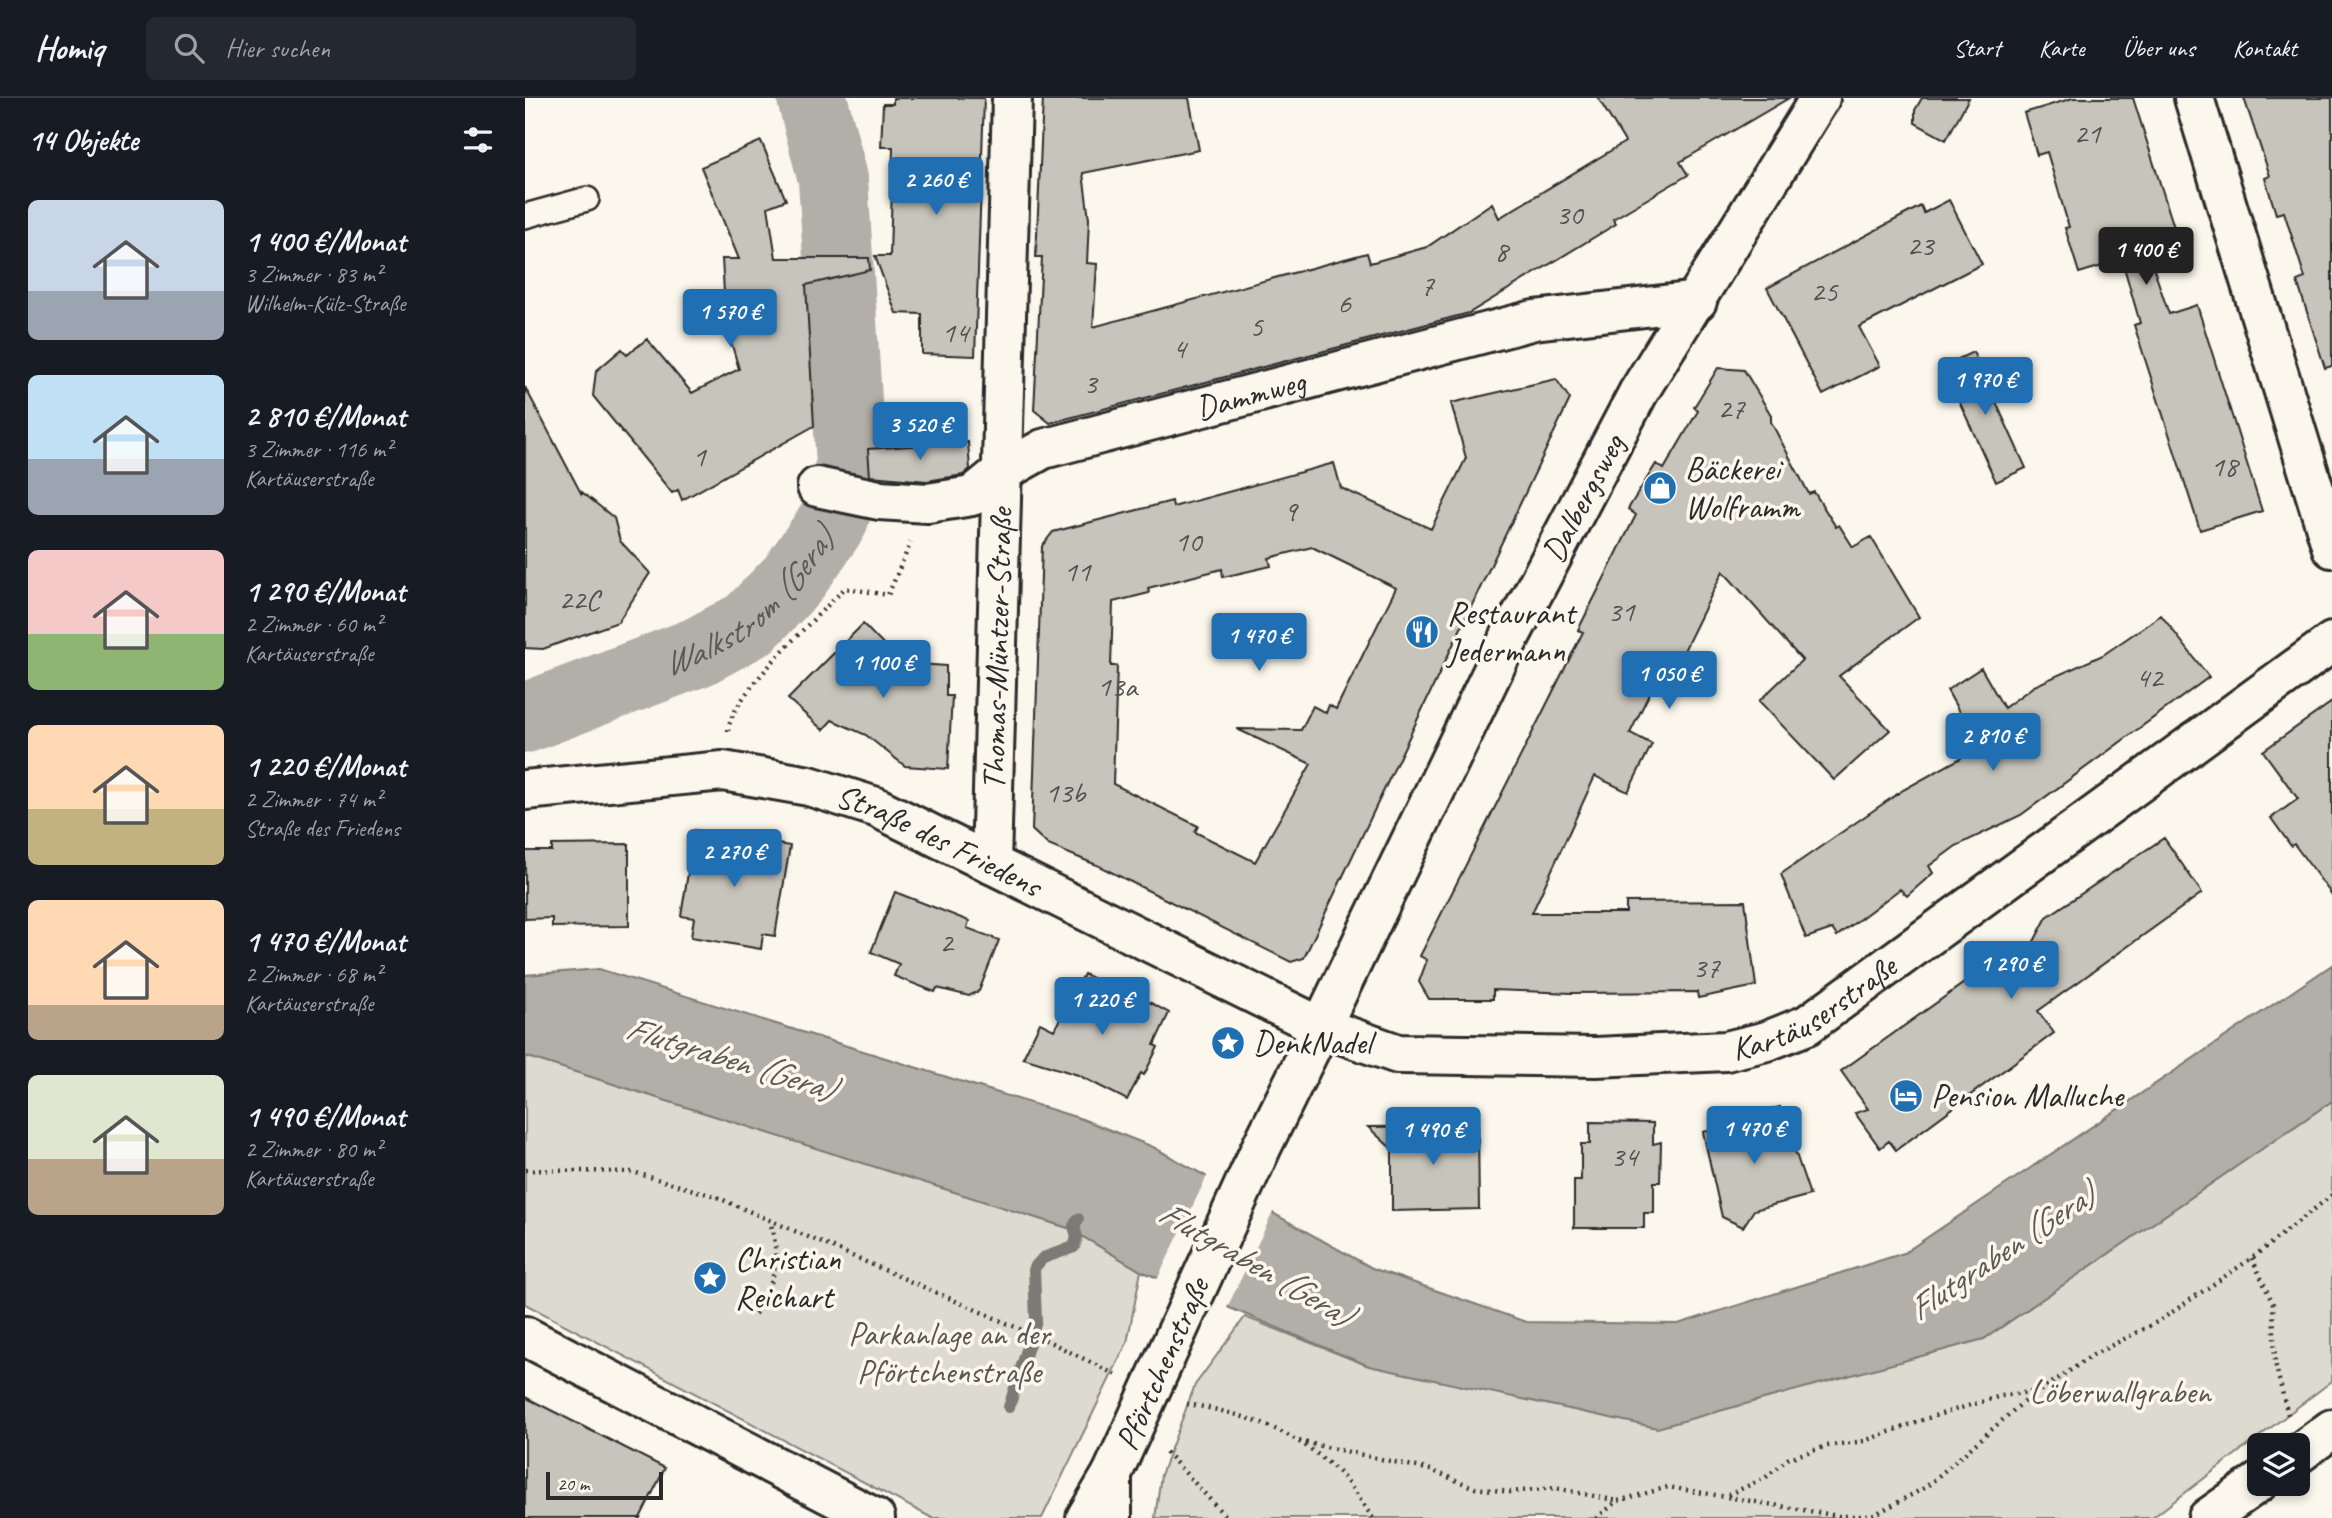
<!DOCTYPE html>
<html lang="de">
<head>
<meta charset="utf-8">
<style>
  :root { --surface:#171b24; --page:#242831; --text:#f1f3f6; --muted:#9ea1a6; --line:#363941; --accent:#1f6fb2 }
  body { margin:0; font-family:Caveat,sans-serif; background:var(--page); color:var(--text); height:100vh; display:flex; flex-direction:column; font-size:26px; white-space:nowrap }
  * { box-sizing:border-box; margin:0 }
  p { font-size:23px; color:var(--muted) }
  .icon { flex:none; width:38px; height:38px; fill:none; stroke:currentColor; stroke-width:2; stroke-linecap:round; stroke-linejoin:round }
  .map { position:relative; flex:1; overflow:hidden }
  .side { display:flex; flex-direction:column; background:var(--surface); width:525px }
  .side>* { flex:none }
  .controls { position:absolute; left:1722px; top:1335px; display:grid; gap:14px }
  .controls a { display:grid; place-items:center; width:63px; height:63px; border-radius:10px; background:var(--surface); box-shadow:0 4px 10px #0003; font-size:35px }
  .scale { position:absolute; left:21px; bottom:18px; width:117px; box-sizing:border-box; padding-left:7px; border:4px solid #2b2b2b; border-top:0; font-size:19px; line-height:24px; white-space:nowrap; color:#2b2b2b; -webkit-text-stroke:5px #fbf7ec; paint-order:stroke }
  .price { position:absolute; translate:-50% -60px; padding:0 16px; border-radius:7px; background:var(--accent); color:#fff; font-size:23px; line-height:46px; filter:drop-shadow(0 2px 4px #0008) }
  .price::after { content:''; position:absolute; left:50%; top:42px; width:21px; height:16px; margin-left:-10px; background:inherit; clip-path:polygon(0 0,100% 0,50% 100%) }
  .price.on { background:#222; color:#fff }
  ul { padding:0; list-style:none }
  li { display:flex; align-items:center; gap:21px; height:175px; padding:0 28px }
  li span { display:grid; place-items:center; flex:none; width:196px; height:140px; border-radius:10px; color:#555 }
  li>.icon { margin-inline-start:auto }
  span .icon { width:84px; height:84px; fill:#fffc; stroke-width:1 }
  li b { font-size:30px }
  h2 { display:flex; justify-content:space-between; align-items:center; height:84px; padding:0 28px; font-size:30px }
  header { display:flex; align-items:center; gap:42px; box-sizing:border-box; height:98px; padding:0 35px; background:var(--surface); border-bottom:2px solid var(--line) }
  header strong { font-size:33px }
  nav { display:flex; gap:38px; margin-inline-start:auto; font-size:24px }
  .search { width:490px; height:63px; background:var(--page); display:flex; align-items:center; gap:18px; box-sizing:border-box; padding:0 24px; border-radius:10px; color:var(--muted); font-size:26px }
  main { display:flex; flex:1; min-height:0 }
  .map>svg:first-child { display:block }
  .green { fill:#dddad0; stroke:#84827e; stroke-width:2 }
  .water { fill:#b1afa7; stroke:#7b7a75; stroke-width:2 }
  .pier { fill:#fbf7ec }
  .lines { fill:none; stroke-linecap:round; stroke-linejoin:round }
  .stream { stroke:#7b7a75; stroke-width:12 }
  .river { stroke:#b1afa7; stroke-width:70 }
  .building { fill:#c7c4bc; stroke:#2b2b2b; stroke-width:2; fill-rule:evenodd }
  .service-casing { stroke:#2b2b2b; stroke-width:28 }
  .minor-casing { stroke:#2b2b2b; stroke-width:44 }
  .secondary-casing { stroke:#2b2b2b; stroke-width:44 }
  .path { stroke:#2b2b2b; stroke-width:4.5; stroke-dasharray:2 5; stroke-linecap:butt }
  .service { stroke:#fbf7ec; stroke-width:23 }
  .minor { stroke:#fbf7ec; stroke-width:38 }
  .secondary { stroke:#fbf7ec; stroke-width:38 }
  .labels { text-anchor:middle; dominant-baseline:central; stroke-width:7; stroke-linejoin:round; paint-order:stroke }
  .number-label { font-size:30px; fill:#52514f }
  .street-label { font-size:33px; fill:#2b2b2b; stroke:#fbf7ec }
  .poi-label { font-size:33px; fill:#2b2b2b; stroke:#fbf7ec; text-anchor:start }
  .park-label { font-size:33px; fill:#585754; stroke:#fbf7ec }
  .water-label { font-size:35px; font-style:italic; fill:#5a5956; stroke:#fbf7ec }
</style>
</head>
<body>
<header>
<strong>Homiq</strong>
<div class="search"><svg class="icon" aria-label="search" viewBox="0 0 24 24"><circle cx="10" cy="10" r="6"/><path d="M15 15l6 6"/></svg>Hier suchen</div>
<nav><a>Start</a><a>Karte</a><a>Über uns</a><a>Kontakt</a></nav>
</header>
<main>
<section class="side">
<h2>14 Objekte<svg class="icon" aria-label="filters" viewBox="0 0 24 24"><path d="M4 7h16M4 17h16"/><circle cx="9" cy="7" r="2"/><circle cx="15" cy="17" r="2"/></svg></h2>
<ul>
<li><span style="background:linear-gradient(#c9d6e8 65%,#9aa5b1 0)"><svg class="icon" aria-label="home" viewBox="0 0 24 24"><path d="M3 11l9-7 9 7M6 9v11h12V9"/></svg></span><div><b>1 400 €/Monat</b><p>3 Zimmer · 83 m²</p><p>Wilhelm-Külz-Straße</p></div></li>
<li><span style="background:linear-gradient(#bfe0f5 60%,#9aa5b1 0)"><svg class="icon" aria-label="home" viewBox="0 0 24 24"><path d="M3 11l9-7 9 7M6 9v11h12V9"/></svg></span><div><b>2 810 €/Monat</b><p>3 Zimmer · 116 m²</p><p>Kartäuserstraße</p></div></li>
<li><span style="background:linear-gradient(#f6c9c9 60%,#8fb573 0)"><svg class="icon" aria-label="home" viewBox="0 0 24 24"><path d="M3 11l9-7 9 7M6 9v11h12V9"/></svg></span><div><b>1 290 €/Monat</b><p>2 Zimmer · 60 m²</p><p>Kartäuserstraße</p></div></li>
<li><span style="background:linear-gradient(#ffd9b3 60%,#c2b280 0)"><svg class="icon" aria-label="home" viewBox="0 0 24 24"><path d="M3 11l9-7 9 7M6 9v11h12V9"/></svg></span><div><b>1 220 €/Monat</b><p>2 Zimmer · 74 m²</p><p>Straße des Friedens</p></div></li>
<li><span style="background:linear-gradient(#ffd9b3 75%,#b9a48a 0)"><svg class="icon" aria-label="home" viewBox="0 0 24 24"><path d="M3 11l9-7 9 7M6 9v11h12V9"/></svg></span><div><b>1 470 €/Monat</b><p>2 Zimmer · 68 m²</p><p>Kartäuserstraße</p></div></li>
<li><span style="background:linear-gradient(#dfe7d0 60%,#b9a48a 0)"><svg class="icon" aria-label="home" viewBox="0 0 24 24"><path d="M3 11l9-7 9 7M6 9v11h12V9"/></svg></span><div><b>1 490 €/Monat</b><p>2 Zimmer · 80 m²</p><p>Kartäuserstraße</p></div></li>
</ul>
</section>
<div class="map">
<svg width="1807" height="1420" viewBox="0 0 1807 1420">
  <rect width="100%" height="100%" fill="#fbf7ec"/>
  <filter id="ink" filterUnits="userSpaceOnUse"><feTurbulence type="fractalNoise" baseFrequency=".0143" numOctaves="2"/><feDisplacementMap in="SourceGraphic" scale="14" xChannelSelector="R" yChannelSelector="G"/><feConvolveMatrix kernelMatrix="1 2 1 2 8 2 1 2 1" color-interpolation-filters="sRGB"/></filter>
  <g filter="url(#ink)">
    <!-- green -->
    <path class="green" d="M 0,958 L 543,1130 L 616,1173 L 602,1245 L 517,1420 L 407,1420 L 0,1206 Z
      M 1807,1003 L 1807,1283 L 1627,1420 L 630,1420 L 636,1377 L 670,1287 L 720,1219 L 844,1268 L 1459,1241 Z"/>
    <!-- water -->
    <path class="water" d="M 1807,867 L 1807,1003 L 1459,1241 L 1132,1330 L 844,1268 L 616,1173 L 543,1130 L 0,958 L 0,877 L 74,871 L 557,1021 L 628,1049 L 847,1170 L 1001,1224 L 1153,1226 L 1379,1155 Z"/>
    <!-- pier -->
    <path class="pier" d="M 683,1076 L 749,1112 L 700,1214 L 631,1184 Z"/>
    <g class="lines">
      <!-- stream -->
      <path class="stream" d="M 484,1309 L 511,1223 L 509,1170 L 518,1160 L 549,1149 L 552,1139 L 549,1128 L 553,1121"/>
      <!-- river -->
      <path class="river" id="s1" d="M 0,620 L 173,554 L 225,526 L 268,481 L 308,423 L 326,366 L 308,81 L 287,0"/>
    </g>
    <!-- building -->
    <path class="building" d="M 368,0 L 459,0 L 450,258 L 397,256 L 397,216 L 371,215 L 350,158 L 365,158 L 368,49 L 356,49 L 358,6 L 368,6 Z
      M 518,0 L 664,0 L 674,52 L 558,75 L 564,121 L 562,165 L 572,166 L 568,229 L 842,155 L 845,165 L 902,149 L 967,105 L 974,120 L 1100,44 L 1073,0 L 1264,0 L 1155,64 L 1163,77 L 1088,121 L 1091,126 L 944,215 L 525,325 L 509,312 L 517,159 L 511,159 Z
      M 1397,0 L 1444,0 L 1421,42 L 1390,25 L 1390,12 Z
      M 1548,0 L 1608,0 L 1654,145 L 1623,154 L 1644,216 L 1672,207 L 1737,413 L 1675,432 L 1609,227 L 1615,225 L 1597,162 L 1554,175 L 1540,130 L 1544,129 L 1522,54 L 1512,57 L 1499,15 Z
      M 1719,0 L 1807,0 L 1807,268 L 1800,270 L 1772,183 L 1780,180 L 1759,114 L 1751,116 L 1740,80 L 1745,78 Z
      M 236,43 L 261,102 L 243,109 L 251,160 L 344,160 L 345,172 L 281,187 L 289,328 L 157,402 L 153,392 L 147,395 L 68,298 L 71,273 L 97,251 L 102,257 L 122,241 L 167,295 L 214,271 L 201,227 L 197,161 L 214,161 L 176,69 Z
      M 1424,102 L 1457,166 L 1334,229 L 1355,268 L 1298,297 L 1242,190 L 1396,108 L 1399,115 Z
      M 1448,254 L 1501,370 L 1471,384 L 1418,268 Z
      M 1193,270 L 1219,272 L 1246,317 L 1246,324 L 1284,396 L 1289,394 L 1311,429 L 1314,427 L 1328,449 L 1346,439 L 1394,519 L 1314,578 L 1365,632 L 1309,682 L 1234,603 L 1277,562 L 1198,473 L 1153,565 L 1142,560 L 1105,635 L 1127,646 L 1103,694 L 1070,678 L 1007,815 L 1101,815 L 1101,804 L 1220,803 L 1231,888 L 1173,900 L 1172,894 L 1047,895 L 968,892 L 968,901 L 904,901 L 894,884 L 902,862 L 895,858 L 1058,534 L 1053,532 L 1111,417 L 1103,411 L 1131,366 L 1139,371 L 1173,313 L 1169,309 Z
      M 1031,281 L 1045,301 L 779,860 L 766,864 L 574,768 L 523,747 L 507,732 L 517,448 L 528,434 L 647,403 L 648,409 L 809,365 L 816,390 L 906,431 L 941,360 L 926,305 ZM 787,449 L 871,490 L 811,611 L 804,607 L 801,615 L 788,608 L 776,632 L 712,631 L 786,666 L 730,764 L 670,734 L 673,728 L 588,686 L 592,568 L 586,568 L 588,504 L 624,495 L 623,490 L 697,471 L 698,479 L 746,468 L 744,460 Z
      M 0,289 L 57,397 L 57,394 L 89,420 L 95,443 L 125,475 L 93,524 L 18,551 L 0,550 Z
      M 443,344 L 445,371 L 438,377 L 402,383 L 345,378 L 343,351 Z
      M 1636,517 L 1684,579 L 1496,717 L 1431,748 L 1404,768 L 1408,775 L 1382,798 L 1375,791 L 1312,838 L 1307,831 L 1281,840 L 1256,776 L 1378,692 L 1436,660 L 1432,654 L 1449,641 L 1422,592 L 1456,570 L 1479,610 L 1509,588 L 1578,557 Z
      M 338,526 L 368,557 L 394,566 L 421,568 L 421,598 L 427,598 L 423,671 L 380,668 L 341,637 L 307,622 L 298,632 L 263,601 Z
      M 1807,604 L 1807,797 L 1769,746 L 1766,748 L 1746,720 L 1773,701 L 1738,653 Z
      M 170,732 L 265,748 L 250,838 L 238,836 L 236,851 L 166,839 L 169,820 L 156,818 Z
      M 1639,740 L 1677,795 L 1513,913 L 1529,935 L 1371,1052 L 1364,1043 L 1355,1050 L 1330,1015 L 1343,1011 L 1316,973 L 1474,860 L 1489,881 L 1522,819 Z
      M 104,746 L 104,828 L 27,829 L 27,820 L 0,821 L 0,753 L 27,753 L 27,747 Z
      M 370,794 L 444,823 L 442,830 L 474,842 L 454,893 L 444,898 L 412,890 L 410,894 L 369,878 L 374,866 L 346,854 Z
      M 559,876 L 587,890 L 590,885 L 644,915 L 629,947 L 633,949 L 619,977 L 616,975 L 602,1002 L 553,977 L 498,960 L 515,925 L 529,932 Z
      M 1255,1009 L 1285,1097 L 1229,1112 L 1218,1129 L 1197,1119 L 1178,1034 L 1224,1024 L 1221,1017 Z
      M 1065,1024 L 1128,1025 L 1128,1046 L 1136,1044 L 1135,1084 L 1129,1084 L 1129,1115 L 1119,1115 L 1119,1130 L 1049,1130 L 1049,1082 L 1056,1082 L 1056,1046 L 1065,1046 Z
      M 953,1028 L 954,1111 L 867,1113 L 867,1051 L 843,1029 Z
      M 0,1299 L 140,1370 L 115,1420 L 0,1420 Z"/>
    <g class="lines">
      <!-- service casing -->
      <g class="service-casing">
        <path id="service" d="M 0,118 L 62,101"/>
      </g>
      <!-- minor casing -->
      <g class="minor-casing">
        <g id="minor">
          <path id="s2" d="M 1295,0 L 1113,295 L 978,552 L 796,929 L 873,956 L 1071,959 L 1201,953 L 1242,943 L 1282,927 L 1807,544"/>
          <path d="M 1669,0 L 1807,450"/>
          <path id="s3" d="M 292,389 L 354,402 L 403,405 L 447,398 L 475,375 L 518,351 L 1009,222 L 1172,203"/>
          <path id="s4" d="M 466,766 L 487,0"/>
          <path d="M 0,1238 L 350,1420"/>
          <path d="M 1773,1356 L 1807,1331"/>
          <path d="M 561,1420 L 587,1376"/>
          <path d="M 1683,1420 L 1734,1384"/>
        </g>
      </g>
      <!-- secondary casing -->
      <g class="secondary-casing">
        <g id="secondary">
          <path id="s5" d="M 0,692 L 198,673 L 284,688 L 351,709 L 796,929 L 737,1048 L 587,1376 L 587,1420"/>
        </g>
      </g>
      <!-- path -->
      <path class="path" d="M 203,633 C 206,597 292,519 320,490 L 363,497 L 386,444
        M 0,1072 L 108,1074 L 189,1098 L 525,1244 L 591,1277
        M 1727,1160 L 1748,1206 L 1750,1265 L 1763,1317
        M 230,1216 C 250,1190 256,1155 245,1124
        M 662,1306 C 717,1315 766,1331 808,1369 C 824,1383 836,1403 848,1420
        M 774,1343 L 906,1372 L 950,1390 L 985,1394 L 1030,1390 L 1093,1403
        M 641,1354 L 702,1420
        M 1203,1397 L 1240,1380 L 1264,1360 L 1302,1348 L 1339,1343 L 1406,1319 L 1476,1298 L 1513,1293
        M 1071,1420 L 1093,1403 L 1143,1389 L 1314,1418 L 1347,1418 L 1401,1389 L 1497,1305 L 1568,1257 L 1634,1223 L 1727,1160 L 1807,1097"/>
      <!-- service -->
      <use href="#service" class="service"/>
      <!-- minor -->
      <use href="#minor" class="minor"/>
      <!-- secondary -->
      <use href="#secondary" class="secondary"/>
    </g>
  </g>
  <!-- icons -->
  <defs>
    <g id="shop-disc" transform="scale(1.75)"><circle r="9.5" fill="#1f6fb2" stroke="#fbf7ec"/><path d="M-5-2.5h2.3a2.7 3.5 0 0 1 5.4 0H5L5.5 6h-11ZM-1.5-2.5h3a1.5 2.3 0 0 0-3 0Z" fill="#fff"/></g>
    <g id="restaurant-disc" transform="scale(1.75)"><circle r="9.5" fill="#1f6fb2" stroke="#fbf7ec"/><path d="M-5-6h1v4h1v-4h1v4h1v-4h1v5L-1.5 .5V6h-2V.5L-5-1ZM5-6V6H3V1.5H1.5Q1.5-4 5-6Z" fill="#fff"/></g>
    <g id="sight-disc" transform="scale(1.75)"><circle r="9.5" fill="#1f6fb2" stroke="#fbf7ec"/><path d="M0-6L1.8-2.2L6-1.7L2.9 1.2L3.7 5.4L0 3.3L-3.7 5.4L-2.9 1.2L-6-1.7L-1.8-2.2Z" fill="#fff"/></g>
    <g id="hotel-disc" transform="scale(1.75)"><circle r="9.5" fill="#1f6fb2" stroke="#fbf7ec"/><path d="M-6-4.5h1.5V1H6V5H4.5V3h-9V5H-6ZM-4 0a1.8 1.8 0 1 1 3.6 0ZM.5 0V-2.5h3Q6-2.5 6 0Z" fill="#fff"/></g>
  </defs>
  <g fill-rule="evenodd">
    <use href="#shop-disc" x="1135" y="390"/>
    <use href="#restaurant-disc" x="897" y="534"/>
    <use href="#sight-disc" x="703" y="945"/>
    <use href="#hotel-disc" x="1381" y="998"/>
    <use href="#sight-disc" x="185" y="1180"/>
  </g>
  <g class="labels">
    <!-- number labels -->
    <g class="number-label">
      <text x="1562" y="35">21</text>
      <text x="1044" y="116">30</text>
      <text x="1395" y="147">23</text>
      <text x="976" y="153">8</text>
      <text x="902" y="187">7</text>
      <text x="1299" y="193">25</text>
      <text x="819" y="205">6</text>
      <text x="731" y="228">5</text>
      <text x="430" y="234">14</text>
      <text x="654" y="250">4</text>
      <text x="565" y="285">3</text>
      <text x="1206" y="310">27</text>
      <text x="174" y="358">1</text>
      <text x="1699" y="368">18</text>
      <text x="765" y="413">9</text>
      <text x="663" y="443">10</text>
      <text x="552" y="473">11</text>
      <text x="54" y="501">22C</text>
      <text x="1096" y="513">31</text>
      <text x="1624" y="579">42</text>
      <text x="592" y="588">13a</text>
      <text x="540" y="694">13b</text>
      <text x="421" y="844">2</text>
      <text x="1181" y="869">37</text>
      <text x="1099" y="1058">34</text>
    </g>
    <!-- street labels -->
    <g class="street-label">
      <text stroke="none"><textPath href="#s3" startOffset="457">Dammweg</textPath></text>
      <text transform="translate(1058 400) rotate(-62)">Dalbergsweg</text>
      <text stroke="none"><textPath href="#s4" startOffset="215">Thomas-Müntzer-Straße</textPath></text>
      <text stroke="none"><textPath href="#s5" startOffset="427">Straße des Friedens</textPath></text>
      <text stroke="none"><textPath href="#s2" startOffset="1564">Kartäuserstraße</textPath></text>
      <text transform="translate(637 1266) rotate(-66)">Pförtchenstraße</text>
    </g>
    <!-- poi labels -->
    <g class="poi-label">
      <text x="1160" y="371">Bäckerei<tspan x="1160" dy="38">Wolframm</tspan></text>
      <text x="922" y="515">Restaurant<tspan x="922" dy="38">Jedermann</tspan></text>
      <text x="728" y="945">DenkNadel</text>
      <text x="1406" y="998">Pension Malluche</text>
      <text x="210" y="1161">Christian<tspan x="210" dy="38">Reichart</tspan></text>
    </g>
    <!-- park labels -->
    <g class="park-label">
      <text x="424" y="1236">Parkanlage an der<tspan x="424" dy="38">Pförtchenstraße</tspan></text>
      <text x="1595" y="1294">Löberwallgraben</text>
    </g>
    <!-- water labels -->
    <g class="water-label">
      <text stroke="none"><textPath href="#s1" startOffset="256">Walkstrom (Gera)</textPath></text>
      <text transform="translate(205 960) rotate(17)">Flutgraben (Gera)</text>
      <text transform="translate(1476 1154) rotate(-34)">Flutgraben (Gera)</text>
      <text transform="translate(730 1165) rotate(30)">Flutgraben (Gera)</text>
    </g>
  </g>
</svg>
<div class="controls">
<a><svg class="icon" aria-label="layers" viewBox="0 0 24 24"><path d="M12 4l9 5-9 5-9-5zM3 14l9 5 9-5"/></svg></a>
</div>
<div class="scale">20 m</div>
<b class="price" style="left:411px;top:119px">2 260 €</b>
<b class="price on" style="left:1621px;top:189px">1 400 €</b>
<b class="price" style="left:205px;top:251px">1 570 €</b>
<b class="price" style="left:1460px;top:319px">1 970 €</b>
<b class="price" style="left:395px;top:364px">3 520 €</b>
<b class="price" style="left:734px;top:575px">1 470 €</b>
<b class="price" style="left:358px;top:602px">1 100 €</b>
<b class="price" style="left:1144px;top:613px">1 050 €</b>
<b class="price" style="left:1468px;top:675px">2 810 €</b>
<b class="price" style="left:209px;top:791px">2 270 €</b>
<b class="price" style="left:1486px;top:903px">1 290 €</b>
<b class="price" style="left:577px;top:939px">1 220 €</b>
<b class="price" style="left:1229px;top:1068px">1 470 €</b>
<b class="price" style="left:908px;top:1069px">1 490 €</b>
</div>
</main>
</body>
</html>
